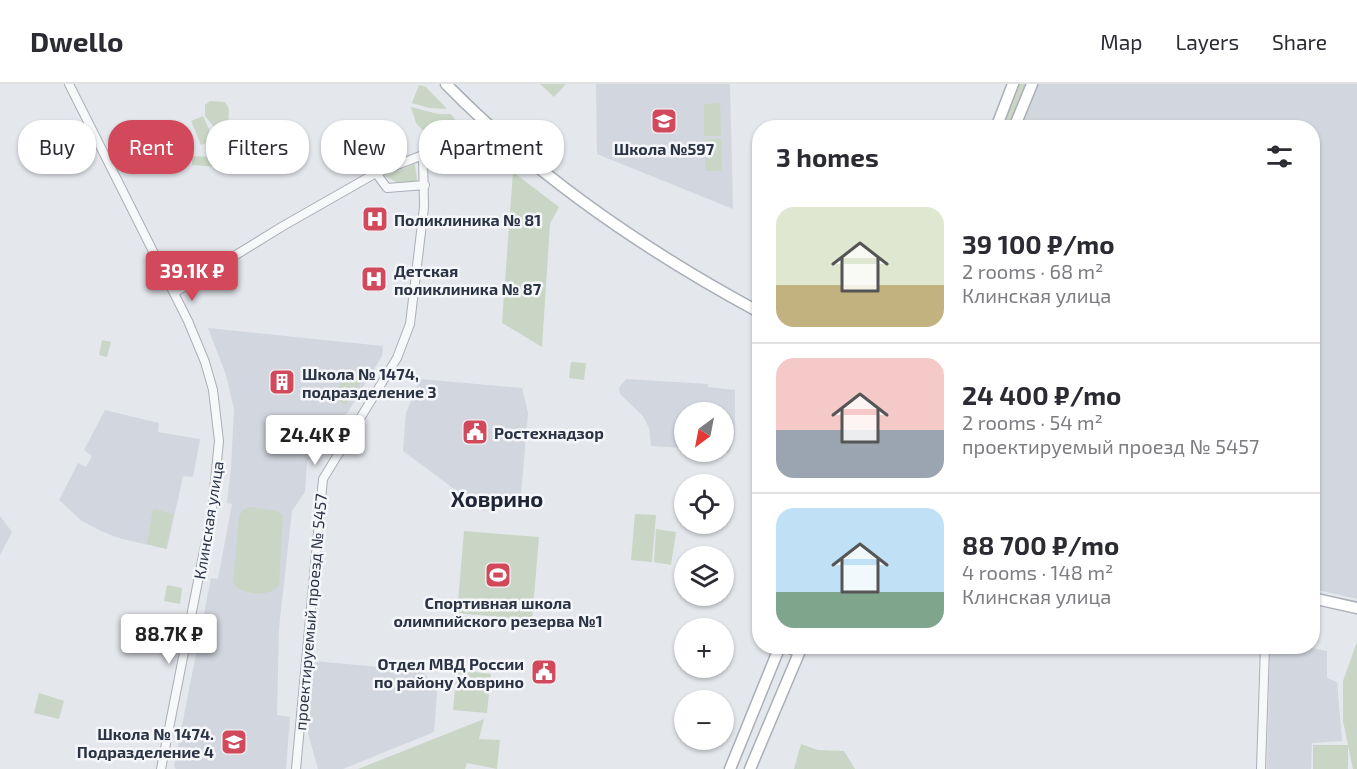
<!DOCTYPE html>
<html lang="en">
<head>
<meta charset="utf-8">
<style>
  :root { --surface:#fff; --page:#f2f2f3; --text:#2b2b33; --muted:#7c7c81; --line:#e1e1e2; --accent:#d1495b }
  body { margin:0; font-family:"Exo 2",sans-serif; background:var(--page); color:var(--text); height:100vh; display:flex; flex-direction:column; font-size:22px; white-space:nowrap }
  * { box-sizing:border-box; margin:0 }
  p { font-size:20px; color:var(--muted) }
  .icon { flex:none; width:33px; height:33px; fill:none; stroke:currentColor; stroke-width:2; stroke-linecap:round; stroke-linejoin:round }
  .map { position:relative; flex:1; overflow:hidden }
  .side { position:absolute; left:752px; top:36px; width:568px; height:534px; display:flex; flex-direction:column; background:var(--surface); border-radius:24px; box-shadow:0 2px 4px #0004 }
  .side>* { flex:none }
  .guide { position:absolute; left:18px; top:36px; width:570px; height:54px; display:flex; gap:12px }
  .needle { width:39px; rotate:212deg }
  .buttons { position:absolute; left:674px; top:318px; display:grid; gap:12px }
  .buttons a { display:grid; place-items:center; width:60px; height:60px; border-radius:50%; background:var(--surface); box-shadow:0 2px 4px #0004; font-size:30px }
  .price { position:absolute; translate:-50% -51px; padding:0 14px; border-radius:6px; background:#fff; color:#222; font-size:20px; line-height:39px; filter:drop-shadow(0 2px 3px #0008) }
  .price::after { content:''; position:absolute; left:50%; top:36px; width:18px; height:14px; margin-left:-9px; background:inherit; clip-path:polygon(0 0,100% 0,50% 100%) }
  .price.current { background:var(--accent); color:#fff }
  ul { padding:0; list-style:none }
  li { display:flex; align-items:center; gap:18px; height:150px; padding:0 24px }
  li+li { border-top:2px solid var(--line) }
  li span { display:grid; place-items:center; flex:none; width:168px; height:120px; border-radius:18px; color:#555 }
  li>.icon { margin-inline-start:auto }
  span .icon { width:72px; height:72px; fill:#fffc; stroke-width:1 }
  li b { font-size:26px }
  h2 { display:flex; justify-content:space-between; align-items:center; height:72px; padding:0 24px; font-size:26px }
  .tag { padding:0 21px; border-radius:24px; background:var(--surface); box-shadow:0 2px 4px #0004; font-size:21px; line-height:54px }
  .tag.current { background:var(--accent); color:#fff }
  header { display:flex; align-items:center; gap:36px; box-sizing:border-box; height:84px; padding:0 30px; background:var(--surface); border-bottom:2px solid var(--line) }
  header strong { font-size:28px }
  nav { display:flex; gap:33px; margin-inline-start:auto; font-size:21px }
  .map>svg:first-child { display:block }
  .built { fill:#d2d6de }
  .green { fill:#c9d6c5 }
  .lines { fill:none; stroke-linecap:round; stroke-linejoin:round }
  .minor-casing { stroke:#a9aeb7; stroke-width:10 }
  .secondary-casing { stroke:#a9aeb7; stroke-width:13 }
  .minor { stroke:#f7f8fa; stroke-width:8 }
  .secondary { stroke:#fff; stroke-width:10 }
  .labels { text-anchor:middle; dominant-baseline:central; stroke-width:5; stroke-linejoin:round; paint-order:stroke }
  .poi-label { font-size:16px; font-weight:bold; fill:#2b3445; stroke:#f4f6f9; text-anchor:start }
  .street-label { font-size:16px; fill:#2b3445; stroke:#f4f6f9 }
  .district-label { font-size:22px; font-weight:bold; fill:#1d2536; stroke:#f4f6f9 }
</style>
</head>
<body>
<header>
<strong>Dwello</strong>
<nav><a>Map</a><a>Layers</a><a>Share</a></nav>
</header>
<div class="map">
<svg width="1357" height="685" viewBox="0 0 1357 685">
  <rect width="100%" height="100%" fill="#e4e7ec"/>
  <!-- built -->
  <path class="built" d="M 596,0 L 730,0 L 733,125 L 597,70 Z
    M 1037,0 L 1357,0 L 1357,515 L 1313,505 L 1312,44 L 1019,44 Z
    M 208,244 L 383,262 L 382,272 L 348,328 L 307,378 L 305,408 L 292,427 L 279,544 L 277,631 L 290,633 L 286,685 L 176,685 L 174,682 L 211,494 L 218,495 L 232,420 L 227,419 L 231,384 L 234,325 L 226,291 Z
    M 420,295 L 522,304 L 528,329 L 521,411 L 484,427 L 403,367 L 406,329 Z
    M 626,295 L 708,300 L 708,303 L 735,306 L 735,351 L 729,369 L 717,368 L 723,368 L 723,328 L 684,328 L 684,364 L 651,362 L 649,344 L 643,332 L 620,310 L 619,304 Z
    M 105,326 L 159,339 L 158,348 L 200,355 L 193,393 L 183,392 L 167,465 L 122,455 L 103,448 L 82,437 L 59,416 L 78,379 L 86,383 L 92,372 L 84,366 Z
    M 0,432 L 12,448 L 0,471 Z
    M 1270,563 L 1312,564 L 1327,567 L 1327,594 L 1337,598 L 1342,657 L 1312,659 L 1311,685 L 1267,685 Z
    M 314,577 L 422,587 L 428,594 L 438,595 L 434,648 L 343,685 L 318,685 L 308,649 Z"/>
  <!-- green -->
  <path class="green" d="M 540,0 L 566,0 L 554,13 Z
    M 1013,0 L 1032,0 L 1014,43 L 996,44 Z
    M 419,1 L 426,3 L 447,25 L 429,24 L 412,19 Z
    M 210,17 L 225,18 L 229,25 L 226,78 L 220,83 L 192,81 L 192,72 L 208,73 L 217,65 L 218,48 L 205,32 L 205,21 Z
    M 720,19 L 721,52 L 704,52 L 704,20 Z
    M 411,23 L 438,30 L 451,30 L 458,39 L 455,45 L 425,49 L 416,39 Z
    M 203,32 L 214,56 L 201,61 L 191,37 Z
    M 705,55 L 721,55 L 722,87 L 705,87 Z
    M 415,80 L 417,97 L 401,100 L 384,92 Z
    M 513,88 L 559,123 L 550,140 L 542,263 L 502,239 Z
    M 102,256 L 111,258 L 107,273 L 99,271 Z
    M 571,278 L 586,279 L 584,296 L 569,294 Z
    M 349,288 L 362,297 L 346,321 L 332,312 Z
    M 249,423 L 277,427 L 283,432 L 279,501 C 271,514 241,511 233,499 L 239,432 L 243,426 Z
    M 153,425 L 173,430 L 166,465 L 147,460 Z
    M 635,430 L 656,431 L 652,478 L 631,476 Z
    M 656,445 L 676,448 L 671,481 L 654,478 Z
    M 464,447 L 539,453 L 532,536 L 457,529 Z
    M 167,501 L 182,504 L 180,520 L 164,517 Z
    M 1357,558 L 1357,685 L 1353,685 L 1343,637 L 1343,597 Z
    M 457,586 L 491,590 L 487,629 L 453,626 Z
    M 39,609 L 64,617 L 59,635 L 34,629 Z
    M 484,635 L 479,655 L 500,656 L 497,685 L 467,679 L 465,685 L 358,685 Z
    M 801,660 L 818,666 L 844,667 L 855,685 L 794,685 Z
    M 1313,661 L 1348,661 L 1348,685 L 1313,685 Z"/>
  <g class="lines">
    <!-- minor casing -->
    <g class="minor-casing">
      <path id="minor" d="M 69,0 L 188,237 L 205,278 L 213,306 L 219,357 L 212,426 L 161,685
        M 376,89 L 387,104 L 425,101
        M 174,209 L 283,142 L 376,89 L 423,71 L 476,56 L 492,46
        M 781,562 L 799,569
        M 296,685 L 323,395 L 397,274 L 410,240 L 424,123 L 423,71
        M 1261,685 L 1265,562"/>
    </g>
    <!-- secondary casing -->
    <g class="secondary-casing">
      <path id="secondary" d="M 446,0 C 537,93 644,166 759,228
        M 996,44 L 1013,0
        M 1014,44 L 1032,0
        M 1312,514 L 1357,524
        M 730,685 L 780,562
        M 750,685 L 802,562"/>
    </g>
    <!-- minor -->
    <use href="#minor" class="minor"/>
    <!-- secondary -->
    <use href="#secondary" class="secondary"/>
  </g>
  <!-- icons -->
  <defs>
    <g id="school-square" transform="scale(1.35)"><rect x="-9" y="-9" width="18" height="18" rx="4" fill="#d1495b" stroke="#f4f6f9"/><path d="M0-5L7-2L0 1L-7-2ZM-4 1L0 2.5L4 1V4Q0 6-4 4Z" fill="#fff"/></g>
    <g id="hospital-square" transform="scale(1.35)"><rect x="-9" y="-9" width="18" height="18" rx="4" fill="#d1495b" stroke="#f4f6f9"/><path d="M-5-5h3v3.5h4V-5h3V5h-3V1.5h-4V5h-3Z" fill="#fff"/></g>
    <g id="building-square" transform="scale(1.35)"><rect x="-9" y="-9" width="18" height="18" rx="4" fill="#d1495b" stroke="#f4f6f9"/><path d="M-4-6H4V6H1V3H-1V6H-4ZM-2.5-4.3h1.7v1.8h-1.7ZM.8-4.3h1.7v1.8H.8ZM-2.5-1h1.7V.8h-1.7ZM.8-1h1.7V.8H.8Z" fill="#fff"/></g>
    <g id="civic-square" transform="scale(1.35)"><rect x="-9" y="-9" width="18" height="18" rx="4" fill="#d1495b" stroke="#f4f6f9"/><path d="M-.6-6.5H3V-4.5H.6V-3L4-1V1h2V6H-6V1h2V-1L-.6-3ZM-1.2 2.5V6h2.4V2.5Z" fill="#fff"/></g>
    <g id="stadium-square" transform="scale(1.35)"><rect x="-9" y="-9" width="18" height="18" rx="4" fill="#d1495b" stroke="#f4f6f9"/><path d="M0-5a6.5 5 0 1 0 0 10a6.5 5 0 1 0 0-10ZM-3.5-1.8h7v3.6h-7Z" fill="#fff"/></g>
  </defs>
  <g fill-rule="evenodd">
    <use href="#school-square" x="664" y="37"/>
    <use href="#hospital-square" x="375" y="135"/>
    <use href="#hospital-square" x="374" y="195"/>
    <use href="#building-square" x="282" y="298"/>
    <use href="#civic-square" x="475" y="348"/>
    <use href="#stadium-square" x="498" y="491"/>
    <use href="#civic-square" x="544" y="588"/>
    <use href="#school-square" x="234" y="658"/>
  </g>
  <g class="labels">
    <!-- poi labels -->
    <g class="poi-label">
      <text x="664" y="64" text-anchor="middle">Школа №597</text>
      <text x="394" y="135">Поликлиника № 81</text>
      <text x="394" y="186">Детская<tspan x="394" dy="18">поликлиника № 87</tspan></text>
      <text x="302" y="289">Школа № 1474,<tspan x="302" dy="18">подразделение 3</tspan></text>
      <text x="494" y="348">Ростехнадзор</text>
      <text x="498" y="518" text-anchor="middle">Спортивная школа<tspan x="498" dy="18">олимпийского резерва №1</tspan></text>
      <text x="524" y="579" text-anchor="end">Отдел МВД России<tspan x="524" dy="18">по району Ховрино</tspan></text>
      <text x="214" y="649" text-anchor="end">Школа № 1474.<tspan x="214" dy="18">Подразделение 4</tspan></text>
    </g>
    <!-- street labels -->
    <g class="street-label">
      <text transform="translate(208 436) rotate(-81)">Клинская улица</text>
      <text transform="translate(310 528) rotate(-85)">проектируемый проезд № 5457</text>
    </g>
    <!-- district labels -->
    <g class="district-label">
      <text x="497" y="414">Ховрино</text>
    </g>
  </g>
</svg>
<div class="buttons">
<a><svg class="needle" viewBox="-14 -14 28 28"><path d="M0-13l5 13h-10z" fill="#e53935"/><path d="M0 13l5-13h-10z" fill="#7c7c81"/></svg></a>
<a><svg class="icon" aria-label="locate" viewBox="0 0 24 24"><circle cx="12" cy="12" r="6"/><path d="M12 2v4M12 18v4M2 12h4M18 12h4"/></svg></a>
<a><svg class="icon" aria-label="layers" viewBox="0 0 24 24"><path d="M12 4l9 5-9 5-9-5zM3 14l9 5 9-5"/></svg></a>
<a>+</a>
<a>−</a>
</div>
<b class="price current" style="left:192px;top:218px">39.1K ₽</b>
<b class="price" style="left:315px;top:382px">24.4K ₽</b>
<b class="price" style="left:169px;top:581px">88.7K ₽</b>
<div class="guide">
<a class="tag">Buy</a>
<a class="tag current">Rent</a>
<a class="tag">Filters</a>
<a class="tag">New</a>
<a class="tag">Apartment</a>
</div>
<section class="side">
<h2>3 homes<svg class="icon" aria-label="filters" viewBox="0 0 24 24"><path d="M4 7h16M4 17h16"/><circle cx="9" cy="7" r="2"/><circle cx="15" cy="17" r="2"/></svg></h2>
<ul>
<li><span style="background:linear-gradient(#dfe7d0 65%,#c2b280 0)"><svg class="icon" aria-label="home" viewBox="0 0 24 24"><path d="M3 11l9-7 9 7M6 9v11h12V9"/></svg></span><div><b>39 100 ₽/mo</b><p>2 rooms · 68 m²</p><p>Клинская улица</p></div></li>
<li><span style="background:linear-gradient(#f6c9c9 60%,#9aa5b1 0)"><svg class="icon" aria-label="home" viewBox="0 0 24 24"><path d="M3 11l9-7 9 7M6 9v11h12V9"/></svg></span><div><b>24 400 ₽/mo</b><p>2 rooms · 54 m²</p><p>проектируемый проезд № 5457</p></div></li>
<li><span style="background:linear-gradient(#bfe0f5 70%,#7fa58c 0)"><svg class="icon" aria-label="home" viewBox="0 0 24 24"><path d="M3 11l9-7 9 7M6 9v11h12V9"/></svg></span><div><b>88 700 ₽/mo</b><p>4 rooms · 148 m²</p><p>Клинская улица</p></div></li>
</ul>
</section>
</div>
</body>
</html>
